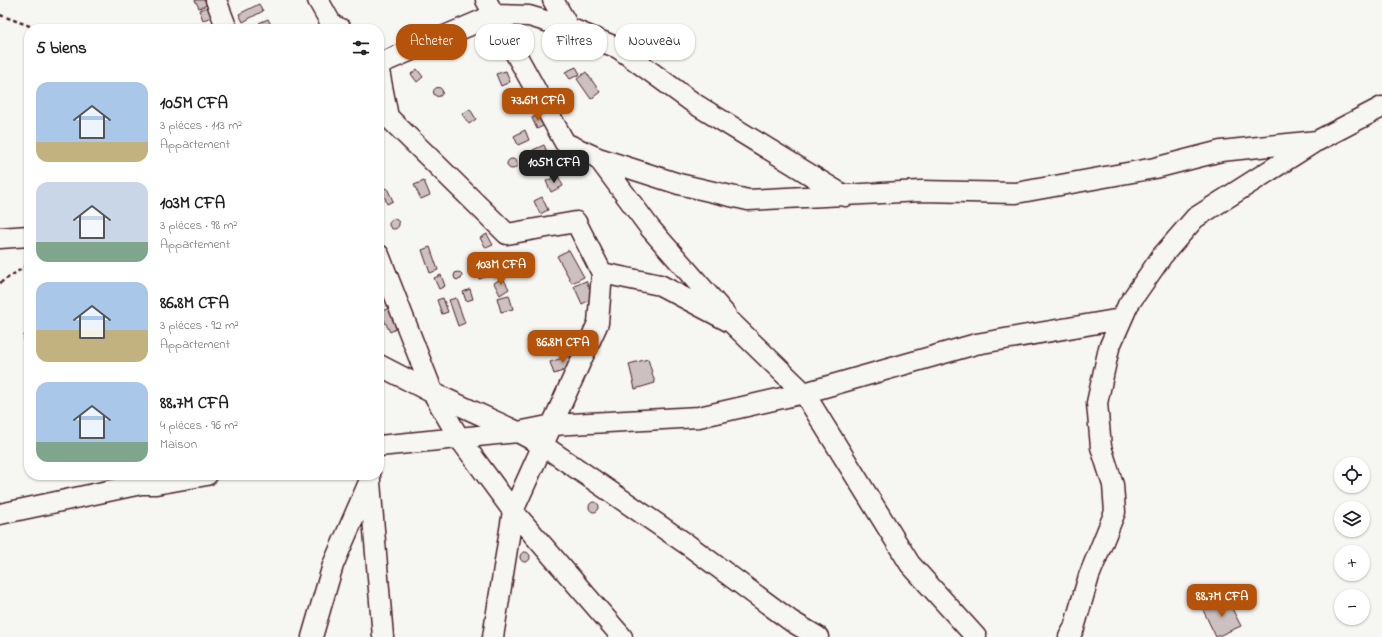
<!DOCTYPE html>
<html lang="fr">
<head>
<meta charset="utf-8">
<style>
  :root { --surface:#fff; --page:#f2f2f2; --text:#202124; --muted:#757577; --accent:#b45309 }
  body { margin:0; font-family:"Indie Flower",sans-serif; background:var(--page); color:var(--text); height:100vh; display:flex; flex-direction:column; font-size:15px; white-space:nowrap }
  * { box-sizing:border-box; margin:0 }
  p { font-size:13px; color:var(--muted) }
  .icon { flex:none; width:22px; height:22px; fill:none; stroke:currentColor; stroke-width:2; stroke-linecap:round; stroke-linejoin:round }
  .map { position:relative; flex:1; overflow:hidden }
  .drawer { position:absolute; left:24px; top:24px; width:360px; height:456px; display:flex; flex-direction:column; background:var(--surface); border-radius:16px; box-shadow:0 1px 3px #0004 }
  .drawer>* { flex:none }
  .banner { position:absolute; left:396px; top:24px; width:380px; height:36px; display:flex; gap:8px }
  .tools { position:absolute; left:1334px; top:457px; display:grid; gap:8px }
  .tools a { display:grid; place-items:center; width:36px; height:36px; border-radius:50%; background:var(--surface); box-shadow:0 1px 3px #0004; font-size:20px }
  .price { position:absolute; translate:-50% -34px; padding:0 9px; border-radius:8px; background:var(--accent); color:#fff; font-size:13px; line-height:26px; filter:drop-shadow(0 1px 2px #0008) }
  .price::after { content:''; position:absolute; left:50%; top:24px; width:12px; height:9px; margin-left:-6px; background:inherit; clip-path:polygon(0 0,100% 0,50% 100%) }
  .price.current { background:#222; color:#fff }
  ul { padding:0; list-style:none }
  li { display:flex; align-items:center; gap:12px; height:100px; padding:0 12px }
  li span { display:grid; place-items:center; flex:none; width:112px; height:80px; border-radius:12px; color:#555 }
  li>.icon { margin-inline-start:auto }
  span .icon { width:48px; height:48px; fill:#fffc; stroke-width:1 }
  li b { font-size:17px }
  h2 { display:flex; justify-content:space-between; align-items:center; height:48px; padding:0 12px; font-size:17px }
  .tag { padding:0 14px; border-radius:16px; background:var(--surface); box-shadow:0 1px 3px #0004; font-size:14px; line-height:36px }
  .tag.current { background:var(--accent); color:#fff }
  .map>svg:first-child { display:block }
  .building { fill:#ccc1c0; stroke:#4a1f2b }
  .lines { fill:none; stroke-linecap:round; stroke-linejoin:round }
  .street-casing { stroke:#4a1f2b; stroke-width:23 }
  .path { stroke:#4a1f2b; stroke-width:2.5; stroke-dasharray:4 3; stroke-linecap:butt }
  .street { stroke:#f6f6f2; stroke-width:20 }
</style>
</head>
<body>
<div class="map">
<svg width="1382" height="637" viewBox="0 0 1382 637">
  <rect width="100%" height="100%" fill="#f6f6f2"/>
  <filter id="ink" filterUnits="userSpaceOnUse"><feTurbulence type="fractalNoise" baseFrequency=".025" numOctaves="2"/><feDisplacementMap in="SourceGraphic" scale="8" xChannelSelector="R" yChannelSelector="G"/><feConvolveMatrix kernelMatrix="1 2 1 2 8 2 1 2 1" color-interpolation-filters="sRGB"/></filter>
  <g filter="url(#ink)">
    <!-- building -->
    <path class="building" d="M 195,0 L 205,0 L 207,5 L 199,8 Z
      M 259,4 L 263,11 L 243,22 L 239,14 Z
      M 208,7 L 212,17 L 203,20 L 199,10 Z
      M 268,19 L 273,29 L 262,29 L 259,23 Z
      M 486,31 L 490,42 L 483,44 L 479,34 Z
      M 568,36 L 574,45 L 569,49 L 563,40 Z
      M 495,42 L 499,53 L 491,56 L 487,46 Z
      M 576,67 L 580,74 L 570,79 L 565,72 Z
      M 417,69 L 423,77 L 417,82 L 411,74 Z
      M 506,71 L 510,82 L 501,86 L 496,74 Z
      M 586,72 L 600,92 L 591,99 L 577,79 Z
      M433.5 92a4.5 4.5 0 1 1 9 0a4.5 4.5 0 1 1-9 0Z
      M 528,100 L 533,109 L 528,112 L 522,103 Z
      M 470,109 L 476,119 L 469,124 L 462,114 Z
      M 539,114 L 545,125 L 537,129 L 532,118 Z
      M 525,130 L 529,140 L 518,145 L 514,136 Z
      M 544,145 L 553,166 L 542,171 L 533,150 Z
      M507 164a5 5 0 1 1 10 0a5 5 0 1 1-10 0Z
      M 558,176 L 563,186 L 551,192 L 546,181 Z
      M 424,181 L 430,195 L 421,199 L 414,185 Z
      M 387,188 L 393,201 L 387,204 L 382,189 Z
      M 542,197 L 548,210 L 540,214 L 534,201 Z
      M389 224a5 5 0 1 1 10 0a5 5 0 1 1-10 0Z
      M 487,234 L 493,245 L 486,248 L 480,238 Z
      M 430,247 L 438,270 L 430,273 L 422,250 Z
      M 569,250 L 584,277 L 572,283 L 557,256 Z
      M 498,260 L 503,274 L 493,278 L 488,264 Z
      M 481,267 L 485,277 L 479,279 L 475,270 Z
      M454 276a4 4 0 1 1 8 0a4 4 0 1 1-8 0Z
      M 441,275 L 445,286 L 439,289 L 434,278 Z
      M 503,278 L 509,289 L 500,295 L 494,283 Z
      M 586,281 L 594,298 L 582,304 L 574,286 Z
      M 470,289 L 473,299 L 466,301 L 463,292 Z
      M 509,295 L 513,309 L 501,312 L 497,298 Z
      M 443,298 L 448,312 L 442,314 L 437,300 Z
      M 456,298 L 465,323 L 458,326 L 449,300 Z
      M 389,308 L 398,328 L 390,332 L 380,312 Z
      M 28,332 L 29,332 L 29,347 L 24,340 L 24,335 Z
      M 572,355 L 575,367 L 554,374 L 550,362 Z
      M 648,359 L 655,383 L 635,389 L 629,364 Z
      M589 507a5 5 0 1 1 10 0a5 5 0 1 1-10 0Z
      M520 557a5 5 0 1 1 10 0a5 5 0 1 1-10 0Z
      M 1227,599 L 1241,626 L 1216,637 L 1203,610 Z"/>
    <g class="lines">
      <!-- street casing -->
      <g class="street-casing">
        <path id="street" d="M 216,0 L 227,29
          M 318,0 L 332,25 L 341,29
          M 486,0 L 565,143 L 598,158 L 650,228 L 726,315
          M 553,0 L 569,28
          M 379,64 L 494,15 L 529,16 L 569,28 L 618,48 L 695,104 L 845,196
          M 379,71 L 388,117 L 507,234 L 576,222 L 602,273 L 660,285 L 732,323 L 804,393 L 910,564 L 976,637
          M 598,158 L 679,184 L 748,200 L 921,191 L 1016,193 L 1155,168 L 1221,151 L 1317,141 L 1382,107
          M 0,238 L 29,236
          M 379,255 L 433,393 L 459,438 L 513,511 L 622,637
          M 379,365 L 433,393 L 518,432 L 544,446 L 688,545 L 791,621 L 818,637
          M 379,446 L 518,432 L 553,425 L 699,417 L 804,393 L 976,344 L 1121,319
          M 370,482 L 383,637
          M 0,514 L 141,484 L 156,484 L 207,475
          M 312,637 L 333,565 L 370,480 L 370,475
          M 493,637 L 513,511 L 598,323 L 602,273
          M 1069,637 L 1074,628 L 1089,576 L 1115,512 L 1113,485 L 1101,447 L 1097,403 L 1109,348 L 1128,305 L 1162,256 L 1195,218 L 1313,143"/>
      </g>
      <!-- path -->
      <path class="path" d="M 0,15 L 38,29
        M 0,283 L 29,264"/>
      <!-- street -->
      <use href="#street" class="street"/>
    </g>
  </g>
</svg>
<div class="tools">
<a><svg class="icon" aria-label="locate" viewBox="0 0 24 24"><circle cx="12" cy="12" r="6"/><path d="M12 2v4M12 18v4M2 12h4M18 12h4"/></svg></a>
<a><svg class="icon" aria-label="layers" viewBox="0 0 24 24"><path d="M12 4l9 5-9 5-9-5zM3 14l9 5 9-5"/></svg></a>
<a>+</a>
<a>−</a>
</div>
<b class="price" style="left:538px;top:122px">73.6M CFA</b>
<b class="price current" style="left:554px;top:184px">105M CFA</b>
<b class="price" style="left:501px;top:286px">103M CFA</b>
<b class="price" style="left:563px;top:364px">86.8M CFA</b>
<b class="price" style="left:1222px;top:618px">88.7M CFA</b>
<div class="banner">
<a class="tag current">Acheter</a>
<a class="tag">Louer</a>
<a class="tag">Filtres</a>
<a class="tag">Nouveau</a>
</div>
<section class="drawer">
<h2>5 biens<svg class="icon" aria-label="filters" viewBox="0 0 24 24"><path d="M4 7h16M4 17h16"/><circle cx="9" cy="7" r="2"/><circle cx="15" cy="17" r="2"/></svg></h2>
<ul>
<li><span style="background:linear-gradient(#a9c7e8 75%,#c2b280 0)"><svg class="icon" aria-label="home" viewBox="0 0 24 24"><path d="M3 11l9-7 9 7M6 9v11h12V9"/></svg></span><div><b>105M CFA</b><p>3 pièces · 113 m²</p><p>Appartement</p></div></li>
<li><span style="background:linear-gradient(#c9d6e8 75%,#7fa58c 0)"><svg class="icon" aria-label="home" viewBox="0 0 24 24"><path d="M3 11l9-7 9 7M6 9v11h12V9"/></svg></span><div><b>103M CFA</b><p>3 pièces · 98 m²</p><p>Appartement</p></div></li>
<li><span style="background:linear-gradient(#a9c7e8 60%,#c2b280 0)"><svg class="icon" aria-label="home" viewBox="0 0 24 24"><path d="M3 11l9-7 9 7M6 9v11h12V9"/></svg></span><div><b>86.8M CFA</b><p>3 pièces · 92 m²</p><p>Appartement</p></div></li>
<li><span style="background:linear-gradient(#a9c7e8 75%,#7fa58c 0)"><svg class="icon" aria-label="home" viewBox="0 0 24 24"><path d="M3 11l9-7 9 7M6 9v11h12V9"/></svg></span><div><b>88.7M CFA</b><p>4 pièces · 96 m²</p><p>Maison</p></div></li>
</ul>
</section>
</div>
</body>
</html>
